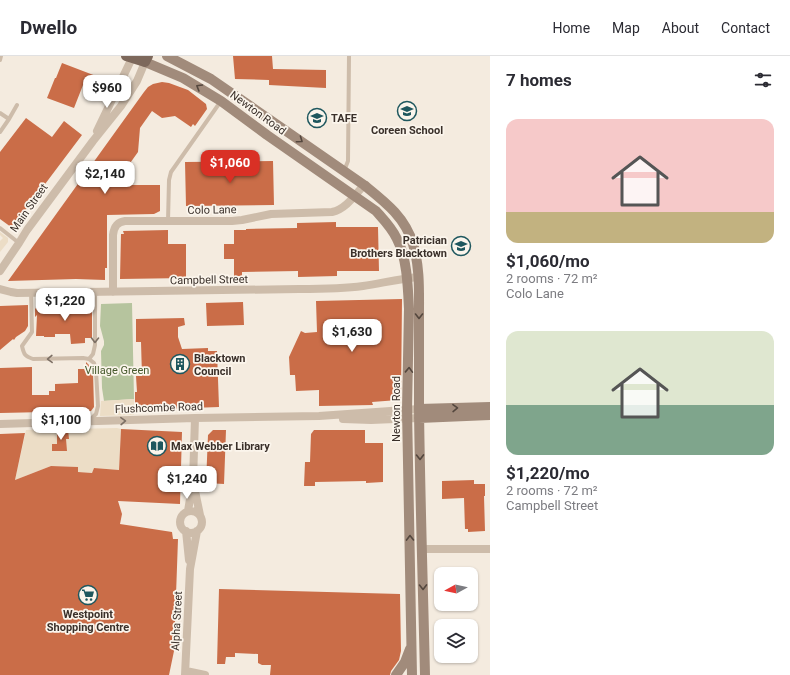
<!DOCTYPE html>
<html lang="en">
<head>
<meta charset="utf-8">
<style>
  :root { --surface:#fff; --page:#f2f2f3; --text:#2b2b33; --muted:#7c7c81; --line:#e1e1e2; --accent:#d93025 }
  body { margin:0; font-family:Roboto,sans-serif; background:var(--page); color:var(--text); height:100vh; display:flex; flex-direction:column; font-size:15px; white-space:nowrap }
  * { box-sizing:border-box; margin:0 }
  p { font-size:13px; color:var(--muted) }
  .icon { flex:none; width:22px; height:22px; fill:none; stroke:currentColor; stroke-width:2; stroke-linecap:round; stroke-linejoin:round }
  .map { position:relative; flex:1; overflow:hidden }
  .drawer { display:flex; flex-direction:column; background:var(--surface); width:300px }
  .drawer>* { flex:none }
  .needle { width:26px; rotate:262deg }
  .tools { position:absolute; left:434px; top:511px; display:grid; gap:8px }
  .tools a { display:grid; place-items:center; width:44px; height:44px; border-radius:8px; background:var(--surface); box-shadow:0 1px 3px #0004; font-size:20px }
  .price { position:absolute; translate:-50% -34px; padding:0 9px; border-radius:8px; background:#fff; color:#222; font-size:13px; line-height:26px; filter:drop-shadow(0 1px 2px #0008) }
  .price::after { content:''; position:absolute; left:50%; top:24px; width:12px; height:9px; margin-left:-6px; background:inherit; clip-path:polygon(0 0,100% 0,50% 100%) }
  .price.active { background:var(--accent); color:#fff }
  ul { padding:0; list-style:none }
  li { display:grid; align-content:center; gap:8px; height:212px; padding:0 16px }
  li span { display:grid; place-items:center; height:124px; border-radius:12px; color:#555 }
  li>.icon { margin-inline-start:auto }
  span .icon { width:72px; height:72px; fill:#fffc; stroke-width:1 }
  li b { font-size:17px }
  h2 { display:flex; justify-content:space-between; align-items:center; height:48px; padding:0 16px; font-size:17px }
  header { display:flex; align-items:center; gap:24px; box-sizing:border-box; height:56px; padding:0 20px; background:var(--surface); border-bottom:1px solid var(--line) }
  header strong { font-size:19px }
  nav { display:flex; gap:22px; margin-inline-start:auto; font-size:14px }
  main { display:flex; flex:1; min-height:0 }
  .map>svg:first-child { display:block }
  .green { fill:#b6c49e }
  .plaza { fill:#ecddc6 }
  .building { fill:#ca6d48 }
  .lines { fill:none; stroke-linecap:round; stroke-linejoin:round }
  .lane { stroke:#cdbcaa; stroke-width:4 }
  .street { stroke:#cdbcaa; stroke-width:8 }
  .secondary { stroke:#a18b7b; stroke-width:10 }
  .primary { stroke:#7d685b; stroke-width:10 }
  .oneway { stroke:#54473e }
  .oneway2 { stroke:#7c6f64 }
  .labels { text-anchor:middle; dominant-baseline:central; stroke-width:3.5; stroke-linejoin:round; paint-order:stroke }
  .street-label { font-size:11px; fill:#3a302a; stroke:#fbf5ec }
  .poi-label { font-size:11px; font-weight:bold; fill:#3a302a; stroke:#fbf5ec; text-anchor:start }
  .park-label { font-size:11px; fill:#475a2d; stroke:#fbf5ec }
</style>
</head>
<body>
<header>
<strong>Dwello</strong>
<nav><a>Home</a><a>Map</a><a>About</a><a>Contact</a></nav>
</header>
<main>
<div class="map">
<svg width="490" height="619" viewBox="0 0 490 619">
  <rect width="100%" height="100%" fill="#f4ebdf"/>
  <!-- green -->
  <path class="green" d="M 132,247 L 134,343 L 104,345 L 102,332 L 101,295 L 104,289 L 104,285 L 100,270 L 101,248 Z"/>
  <!-- plaza -->
  <path class="plaza" d="M 0,176 L 8,182 L 8,186 L 0,196 L 0,185 L 3,182 L 0,179 Z
    M 134,343 L 134,359 L 100,360 L 101,345 Z
    M 117,372 L 121,373 L 119,414 L 94,412 L 92,417 L 78,416 L 78,411 L 51,410 L 15,424 L 26,374 Z"/>
  <!-- building -->
  <path class="building" d="M 233,0 L 272,0 L 273,13 L 326,14 L 326,32 L 269,29 L 269,24 L 235,23 Z
    M 62,7 L 96,20 L 91,32 L 83,29 L 74,52 L 47,42 L 55,22 L 56,22 Z
    M 162,26 L 169,27 L 188,34 L 206,48 L 207,53 L 195,70 L 193,68 L 191,71 L 175,60 L 162,62 L 152,55 L 140,72 L 138,96 L 128,110 L 128,129 L 160,129 L 160,155 L 154,158 L 107,159 L 107,212 L 105,212 L 105,224 L 76,223 L 8,225 L 144,36 L 148,31 L 153,28 Z
    M 26,62 L 52,81 L 64,65 L 82,79 L 24,156 L 23,155 L 11,171 L 0,163 L 0,96 Z
    M 273,105 L 274,149 L 186,150 L 185,106 Z
    M 336,166 L 336,171 L 378,171 L 379,215 L 337,215 L 337,220 L 298,221 L 298,215 L 242,216 L 242,220 L 234,220 L 234,203 L 224,203 L 224,188 L 234,188 L 234,174 L 246,174 L 246,173 L 297,172 L 297,167 Z
    M 168,174 L 168,188 L 186,188 L 186,222 L 120,223 L 121,178 L 124,178 L 123,175 Z
    M 402,243 L 401,341 L 398,344 L 372,346 L 373,349 L 319,350 L 319,334 L 296,335 L 295,319 L 290,319 L 289,301 L 301,275 L 305,277 L 317,276 L 316,245 Z
    M 243,246 L 244,269 L 207,270 L 206,247 Z
    M 88,248 L 88,252 L 92,252 L 92,282 L 85,282 L 85,287 L 71,288 L 70,278 L 55,278 L 55,281 L 44,281 L 44,280 L 36,280 L 37,259 L 35,261 L 35,253 L 39,249 L 47,250 L 54,250 L 54,249 Z
    M 28,249 L 28,270 L 25,275 L 16,281 L 14,284 L 13,283 L 0,294 L 0,250 Z
    M 184,262 L 185,269 L 178,271 L 178,281 L 182,293 L 208,292 L 208,295 L 217,295 L 219,351 L 135,354 L 135,336 L 137,336 L 136,320 L 142,320 L 141,286 L 136,286 L 136,263 Z
    M 86,306 L 92,312 L 93,316 L 94,351 L 91,355 L 0,357 L 0,312 L 32,311 L 32,339 L 49,339 L 49,335 L 55,335 L 55,328 L 78,327 L 78,313 L 86,313 Z
    M 57,373 L 68,373 L 69,383 L 66,383 L 67,395 L 52,395 L 52,388 L 57,388 Z
    M 121,373 L 182,376 L 180,448 L 118,445 L 122,458 L 120,468 L 172,476 L 173,483 L 178,483 L 174,595 L 169,619 L 0,619 L 0,378 L 25,377 L 15,424 L 51,410 L 78,411 L 78,416 L 92,417 L 94,412 L 119,414 Z
    M 213,374 L 226,374 L 224,428 L 206,427 L 208,379 Z
    M 314,374 L 365,374 L 365,387 L 383,387 L 383,426 L 366,427 L 366,425 L 315,426 L 315,430 L 304,430 L 305,406 L 310,406 L 311,378 Z
    M 474,424 L 474,428 L 485,428 L 485,440 L 484,440 L 485,475 L 468,476 L 468,473 L 465,473 L 464,442 L 442,443 L 442,425 Z
    M 219,533 L 400,538 L 401,595 L 399,604 L 391,615 L 390,619 L 270,619 L 271,609 L 262,609 L 258,607 L 258,598 L 235,597 L 235,601 L 226,601 L 225,608 L 217,608 Z"/>
  <g class="lines">
    <!-- lane -->
    <path class="lane" d="M 0,4 L 1,0
      M 0,57 L 9,63 L 0,76
      M 9,63 L 17,49
      M 344,115 L 348,105 L 349,0
      M 168,165 L 169,124 L 171,116 L 221,45
      M 0,172 L 19,187
      M 31,236 L 32,276 L 22,290 C 24,299 25,300 33,303 L 83,302 L 89,303
      M 89,303 L 93,298 L 95,289 L 95,236
      M 89,365 L 96,358 L 98,350 L 96,315 L 94,307 L 89,303"/>
    <!-- street -->
    <path class="street" d="M 97,75 L 132,2
      M 0,215 L 19,187 L 27,174 L 93,85 L 121,50 L 137,25 L 145,6
      M 0,233 L 11,236 L 17,237 L 299,233 C 320,233 342,233 363,230 C 382,227 400,223 418,221
      M 113,236 L 113,179 C 114,171 117,166 125,165 L 232,165 L 242,164 L 271,158 L 332,156 C 346,153 355,139 364,129
      M 343,363 L 371,364 L 419,362
      M 0,368 L 195,362 L 319,360 L 419,353
      M 194,430 L 200,459
      M 188,455 L 193,425 L 195,362
      M180 466a11 11 0 1 1 22 0a11 11 0 1 1-22 0Z
      M 186,475 L 189,504
      M 422,493 L 490,493
      M 186,615 L 205,619
      M 185,619 L 190,513 L 197,475"/>
    <!-- secondary -->
    <path class="secondary" d="M 167,0 L 211,23 L 364,129 C 385,146 405,161 413,188 C 420,211 419,235 419,258 C 419,289 419,321 419,352 C 420,441 423,530 425,619
      M 145,6 L 183,22 L 221,45 L 267,79 L 376,155 C 384,164 392,172 397,183 C 407,201 408,232 409,253 L 407,353 L 412,619
      M 419,353 L 490,351
      M 419,362 L 490,359
      M 396,619 L 405,606 L 410,593"/>
    <!-- primary -->
    <path class="primary" d="M 126,0 L 145,6 L 148,0"/>
  </g>
  <!-- one-way arrows -->
  <defs><path id="oneway-chevron" d="M-2-3.5L2.5 0L-2 3.5" fill="none" stroke-width="1.6" stroke-linecap="round" stroke-linejoin="round"/></defs>
  <g class="oneway">
    <use href="#oneway-chevron" transform="translate(199 31) rotate(-149)"/>
    <use href="#oneway-chevron" transform="translate(300 84) rotate(35)"/>
    <use href="#oneway-chevron" transform="translate(419 260) rotate(90)"/>
    <use href="#oneway-chevron" transform="translate(409 314) rotate(-88)"/>
    <use href="#oneway-chevron" transform="translate(455 352) rotate(-1)"/>
    <use href="#oneway-chevron" transform="translate(420 401) rotate(89)"/>
    <use href="#oneway-chevron" transform="translate(410 482) rotate(-91)"/>
    <use href="#oneway-chevron" transform="translate(423 531) rotate(89)"/>
  </g>
  <g class="oneway2">
    <use href="#oneway-chevron" transform="translate(95 284) rotate(91)"/>
    <use href="#oneway-chevron" transform="translate(50 303) rotate(178)"/>
    <use href="#oneway-chevron" transform="translate(123 365) rotate(-2)"/>
  </g>
  <!-- icons -->
  <defs>
    <g id="school-ring" transform="scale(1)"><circle r="9.5" fill="#fbf5ec" stroke="#1e575e" stroke-width="1.5"/><path d="M0-5L7-2L0 1L-7-2ZM-4 1L0 2.5L4 1V4Q0 6-4 4Z" fill="#1e575e"/></g>
    <g id="university-ring" transform="scale(1)"><circle r="9.5" fill="#fbf5ec" stroke="#1e575e" stroke-width="1.5"/><path d="M0-5L7-2L0 1L-7-2ZM-4 1L0 2.5L4 1V4Q0 6-4 4Z" fill="#1e575e"/></g>
    <g id="building-ring" transform="scale(1)"><circle r="9.5" fill="#fbf5ec" stroke="#1e575e" stroke-width="1.5"/><path d="M-4-6H4V6H1V3H-1V6H-4ZM-2.5-4.3h1.7v1.8h-1.7ZM.8-4.3h1.7v1.8H.8ZM-2.5-1h1.7V.8h-1.7ZM.8-1h1.7V.8H.8Z" fill="#1e575e"/></g>
    <g id="library-ring" transform="scale(1)"><circle r="9.5" fill="#fbf5ec" stroke="#1e575e" stroke-width="1.5"/><path d="M-6-4Q-3-5.5-.7-3.5V5Q-3 3-6 4ZM6-4Q3-5.5 .7-3.5V5Q3 3 6 4Z" fill="#1e575e"/></g>
    <g id="supermarket-ring" transform="scale(1)"><circle r="9.5" fill="#fbf5ec" stroke="#1e575e" stroke-width="1.5"/><path d="M-6-5.5h2.5l.6 2H6L4.5 2H-2.5L-4.4-4H-6ZM-1.5 3.2a1.3 1.3 0 1 0 .1 0ZM3 3.2a1.3 1.3 0 1 0 .1 0Z" fill="#1e575e"/></g>
  </defs>
  <g fill-rule="evenodd">
    <use href="#school-ring" x="407" y="55"/>
    <use href="#university-ring" x="317" y="62"/>
    <use href="#school-ring" x="461" y="190"/>
    <use href="#building-ring" x="180" y="308"/>
    <use href="#library-ring" x="157" y="390"/>
    <use href="#supermarket-ring" x="88" y="539"/>
  </g>
  <g class="labels">
    <!-- street labels -->
    <g class="street-label">
      <text transform="translate(258 57) rotate(36)">Newton Road</text>
      <text transform="translate(29 152) rotate(-55)">Main Street</text>
      <text transform="translate(212 154) rotate(-1)">Colo Lane</text>
      <text transform="translate(209 224) rotate(-1)">Campbell Street</text>
      <text transform="translate(159 352) rotate(-2)">Flushcombe Road</text>
      <text transform="translate(396 353) rotate(-90)">Newton Road</text>
      <text transform="translate(177 565) rotate(-87)">Alpha Street</text>
    </g>
    <!-- poi labels -->
    <g class="poi-label">
      <text x="331" y="62">TAFE</text>
      <text x="407" y="74" text-anchor="middle">Coreen School</text>
      <text x="447" y="184" text-anchor="end">Patrician<tspan x="447" dy="13">Brothers Blacktown</tspan></text>
      <text x="194" y="302">Blacktown<tspan x="194" dy="13">Council</tspan></text>
      <text x="171" y="390">Max Webber Library</text>
      <text x="88" y="558" text-anchor="middle">Westpoint<tspan x="88" dy="13">Shopping Centre</tspan></text>
    </g>
    <!-- park labels -->
    <g class="park-label">
      <text x="117" y="314">Village Green</text>
    </g>
  </g>
</svg>
<div class="tools">
<a><svg class="needle" viewBox="-14 -14 28 28"><path d="M0-13l5 13h-10z" fill="#e53935"/><path d="M0 13l5-13h-10z" fill="#7c7c81"/></svg></a>
<a><svg class="icon" aria-label="layers" viewBox="0 0 24 24"><path d="M12 4l9 5-9 5-9-5zM3 14l9 5 9-5"/></svg></a>
</div>
<b class="price" style="left:107px;top:53px">$960</b>
<b class="price active" style="left:230px;top:128px">$1,060</b>
<b class="price" style="left:105px;top:139px">$2,140</b>
<b class="price" style="left:65px;top:266px">$1,220</b>
<b class="price" style="left:352px;top:297px">$1,630</b>
<b class="price" style="left:61px;top:385px">$1,100</b>
<b class="price" style="left:187px;top:444px">$1,240</b>
</div>
<section class="drawer">
<h2>7 homes<svg class="icon" aria-label="filters" viewBox="0 0 24 24"><path d="M4 7h16M4 17h16"/><circle cx="9" cy="7" r="2"/><circle cx="15" cy="17" r="2"/></svg></h2>
<ul>
<li><span style="background:linear-gradient(#f6c9c9 75%,#c2b280 0)"><svg class="icon" aria-label="home" viewBox="0 0 24 24"><path d="M3 11l9-7 9 7M6 9v11h12V9"/></svg></span><div><b>$1,060/mo</b><p>2 rooms · 72 m²</p><p>Colo Lane</p></div></li>
<li><span style="background:linear-gradient(#dfe7d0 60%,#7fa58c 0)"><svg class="icon" aria-label="home" viewBox="0 0 24 24"><path d="M3 11l9-7 9 7M6 9v11h12V9"/></svg></span><div><b>$1,220/mo</b><p>2 rooms · 72 m²</p><p>Campbell Street</p></div></li>
</ul>
</section>
</main>
</body>
</html>
